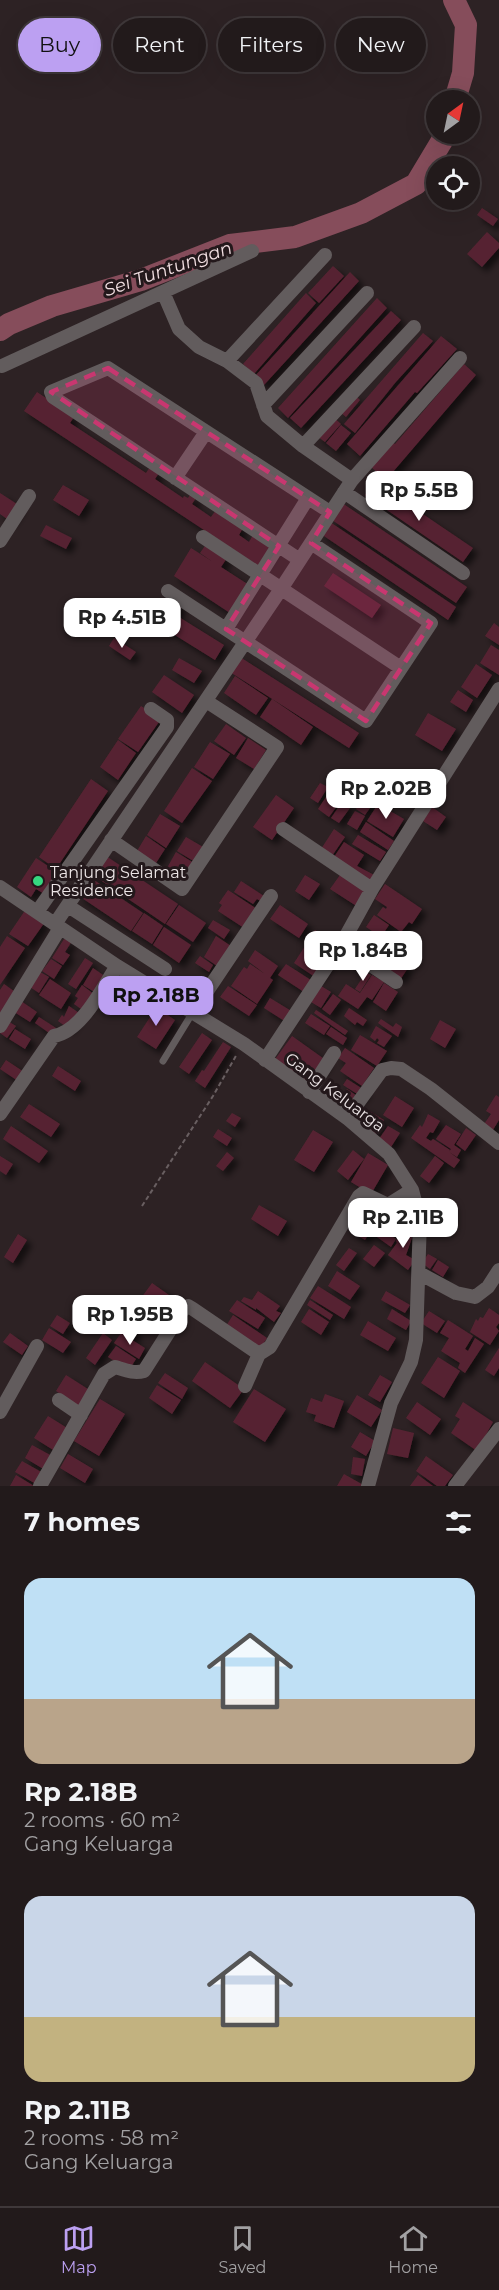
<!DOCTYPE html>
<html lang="en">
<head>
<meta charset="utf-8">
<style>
  :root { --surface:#221a1b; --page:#2e2728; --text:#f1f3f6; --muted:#a2a1a3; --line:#3f383a; --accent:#bca0f2 }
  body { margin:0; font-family:Montserrat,sans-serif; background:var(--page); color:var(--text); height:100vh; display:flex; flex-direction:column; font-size:22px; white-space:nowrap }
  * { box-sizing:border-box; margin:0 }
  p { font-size:20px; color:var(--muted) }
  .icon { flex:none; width:33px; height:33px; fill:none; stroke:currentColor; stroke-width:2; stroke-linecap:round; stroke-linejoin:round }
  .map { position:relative; height:1486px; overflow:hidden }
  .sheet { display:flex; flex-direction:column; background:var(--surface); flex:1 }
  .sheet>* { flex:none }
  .hud { position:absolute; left:18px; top:18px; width:464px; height:54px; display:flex; gap:12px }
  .needle { width:39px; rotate:33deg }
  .buttons { position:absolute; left:426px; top:90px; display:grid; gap:12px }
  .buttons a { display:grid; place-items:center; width:54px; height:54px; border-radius:50%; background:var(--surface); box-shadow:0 6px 24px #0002,0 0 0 2px var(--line); font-size:30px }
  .price { position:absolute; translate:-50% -51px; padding:0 14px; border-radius:12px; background:#fff; color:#222; font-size:20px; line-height:39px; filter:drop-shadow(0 2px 3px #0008) }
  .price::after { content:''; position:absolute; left:50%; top:36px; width:18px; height:14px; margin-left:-9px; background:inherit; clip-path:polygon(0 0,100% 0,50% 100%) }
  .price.selected { background:var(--accent); color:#111 }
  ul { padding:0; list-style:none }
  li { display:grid; align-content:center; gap:12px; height:318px; padding:0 24px }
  li span { display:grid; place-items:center; height:186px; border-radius:18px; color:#555 }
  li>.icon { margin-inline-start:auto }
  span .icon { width:108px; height:108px; fill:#fffc; stroke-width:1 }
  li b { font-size:26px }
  h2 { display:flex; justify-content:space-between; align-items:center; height:72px; padding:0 24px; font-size:26px }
  .tag { padding:0 21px; border-radius:27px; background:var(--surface); box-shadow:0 6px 24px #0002,0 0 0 2px var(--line); font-size:21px; line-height:54px }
  .tag.selected { background:var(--accent); color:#111 }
  .tab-bar { display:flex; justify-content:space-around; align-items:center; height:84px; border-top:2px solid var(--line); background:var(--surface); font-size:16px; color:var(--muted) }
  .tab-bar a { display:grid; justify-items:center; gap:3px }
  .tab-bar .selected { color:var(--accent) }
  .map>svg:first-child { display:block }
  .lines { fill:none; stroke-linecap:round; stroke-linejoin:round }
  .river { stroke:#864d5b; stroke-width:22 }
  .building { fill:#572332; filter:url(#shadow) }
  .path { stroke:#695f61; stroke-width:2; stroke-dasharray:4.5 3; stroke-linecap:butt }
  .service { stroke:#625c5d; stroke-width:7 }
  .minor { stroke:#625c5d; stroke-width:14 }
  .marked { fill:#c83770; fill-opacity:0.2; stroke:#c83770; stroke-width:4.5; stroke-dasharray:12 8; stroke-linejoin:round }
  .poi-dot { fill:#36d880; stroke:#23181b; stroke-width:2 }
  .labels { text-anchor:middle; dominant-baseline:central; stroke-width:6; stroke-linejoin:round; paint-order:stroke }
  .poi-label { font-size:16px; fill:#ece5e6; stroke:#23181b; text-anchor:start }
  .street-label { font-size:16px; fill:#ece5e6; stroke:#23181b }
  .water-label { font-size:18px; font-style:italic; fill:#f2dfe2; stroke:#23181b }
</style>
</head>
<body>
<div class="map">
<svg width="499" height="1486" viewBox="0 0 499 1486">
  <defs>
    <filter id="shadow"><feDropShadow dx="5" dy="5" stdDeviation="3" flood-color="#0009"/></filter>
  </defs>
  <rect width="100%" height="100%" fill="#2d2224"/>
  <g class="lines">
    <!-- river -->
    <path class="river" d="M 454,0 L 466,25 L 463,73 L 455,100
      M 0,330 L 9,324 L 52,306 L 141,280 L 230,245 L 295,237 L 361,213 L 416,184 L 446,134"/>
  </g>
  <!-- building -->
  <path class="building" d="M 482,208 L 498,219 L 493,226 L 477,215 Z
    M 487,232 L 499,243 L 499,248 L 482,267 L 467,254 Z
    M 333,266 L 344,276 L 319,303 L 308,293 Z
    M 350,272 L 359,281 L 264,385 L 255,376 Z
    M 306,293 L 316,303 L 254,374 L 243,364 Z
    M 377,298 L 387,308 L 288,418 L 278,408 Z
    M 391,311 L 401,320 L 301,428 L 290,418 Z
    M 423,333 L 433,341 L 395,383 L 355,433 L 344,424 Z
    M 441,336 L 457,349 L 417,393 L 415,392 L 360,456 L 347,444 Z
    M 464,364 L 476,375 L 386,480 L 371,467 L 392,442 L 395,444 Z
    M 37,392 L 74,417 L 70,423 L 146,473 L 150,467 L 159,473 L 155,479 L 183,498 L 184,496 L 188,498 L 190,495 L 196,498 L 192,504 L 211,517 L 216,510 L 243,528 L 239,535 L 249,542 L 253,535 L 273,548 L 260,567 L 24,411 Z
    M 355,395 L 360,400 L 346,417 L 340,412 Z
    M 333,417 L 341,424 L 325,442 L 317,436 Z
    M 341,425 L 351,433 L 336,451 L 326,443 Z
    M 374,481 L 473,548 L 463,562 L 365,495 Z
    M 63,485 L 89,500 L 79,516 L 53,500 Z
    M 0,493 L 20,506 L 10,521 L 0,514 Z
    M 342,503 L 467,587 L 456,603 L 332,520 Z
    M 330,522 L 456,607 L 448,620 L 321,534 Z
    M 46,525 L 72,538 L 66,549 L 40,536 Z
    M 207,543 L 227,558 L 221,567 L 249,585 L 230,613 L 174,576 L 191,548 L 213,562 L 200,553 Z
    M 333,573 L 381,605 L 372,618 L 324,586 Z
    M 173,600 L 182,606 L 177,614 L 167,608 Z
    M 158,604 L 224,645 L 215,660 L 149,619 Z
    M 494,623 L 499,627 L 499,645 L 485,636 Z
    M 114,638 L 136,652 L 130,660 L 109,646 Z
    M 491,645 L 499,650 L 499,675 L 480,663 Z
    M 240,657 L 359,733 L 349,748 L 230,672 Z
    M 179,658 L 202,671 L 194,683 L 172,670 Z
    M 476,664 L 492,675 L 477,698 L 461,687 Z
    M 164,675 L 194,695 L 182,713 L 152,692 Z
    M 235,676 L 268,698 L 256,715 L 224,693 Z
    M 458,690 L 473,700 L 466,712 L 450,702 Z
    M 272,699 L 313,727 L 301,745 L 260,717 Z
    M 141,706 L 161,719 L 138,752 L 118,739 Z
    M 428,713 L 456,729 L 442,751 L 415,735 Z
    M 226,724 L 246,738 L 234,755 L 214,741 Z
    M 248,738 L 266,750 L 254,769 L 236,758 Z
    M 118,740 L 136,753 L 118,780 L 100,767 Z
    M 210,742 L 230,754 L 213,779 L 194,767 Z
    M 192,768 L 212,781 L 182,823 L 164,811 Z
    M 91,779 L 108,791 L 56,869 L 39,857 Z
    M 320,783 L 328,787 L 318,803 L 310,798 Z
    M 328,794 L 340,802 L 329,817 L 318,809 Z
    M 276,795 L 294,808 L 272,840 L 253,827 Z
    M 365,795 L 375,801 L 365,815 L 356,809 Z
    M 342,802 L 350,808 L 339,823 L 331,818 Z
    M 378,804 L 404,819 L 393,837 L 367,821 Z
    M 432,807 L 446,817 L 437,830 L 423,821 Z
    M 355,811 L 365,816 L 357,830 L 347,824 Z
    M 160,814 L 180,826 L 166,848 L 147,835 Z
    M 366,822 L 394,841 L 388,850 L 360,832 Z
    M 334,829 L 345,837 L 332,856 L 321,849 Z
    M 358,835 L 386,852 L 380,861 L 352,844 Z
    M 146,836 L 165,849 L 156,863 L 137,851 Z
    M 186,837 L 203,847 L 195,862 L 177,851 Z
    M 344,842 L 364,855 L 357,866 L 378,877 L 373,886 L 332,860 Z
    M 176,852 L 194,863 L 184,879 L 167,868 Z
    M 106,856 L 178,904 L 165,924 L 93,875 Z
    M 36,858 L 60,874 L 46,895 L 36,889 L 31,897 L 17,887 Z
    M 305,875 L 320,884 L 309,900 L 295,891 Z
    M 340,875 L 368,893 L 358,907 L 330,889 Z
    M 91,878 L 143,913 L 131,931 L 79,896 Z
    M 241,881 L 267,898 L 264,903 L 257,899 L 253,904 L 234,892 Z
    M 385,884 L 422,909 L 412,924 L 409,922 L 401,932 L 377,915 L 383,907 L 386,909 L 387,907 L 375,899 Z
    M 228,890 L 257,909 L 244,928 L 218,911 L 222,905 L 219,903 Z
    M 179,905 L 206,923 L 193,942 L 166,924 Z
    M 280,905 L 308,924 L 299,938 L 270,919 Z
    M 26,909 L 45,922 L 28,946 L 9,934 Z
    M 144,913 L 163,926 L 152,944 L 132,931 Z
    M 374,915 L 389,925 L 381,937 L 366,927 Z
    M 213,920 L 230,930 L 224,939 L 208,928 Z
    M 164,927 L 191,945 L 179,963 L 153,945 Z
    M 315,930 L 340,946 L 332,958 L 307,942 Z
    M 7,936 L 25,948 L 0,985 L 0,947 Z
    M 216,936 L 231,946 L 220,968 L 204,957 Z
    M 64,939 L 72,941 L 65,952 L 70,955 L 63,965 L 52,958 Z
    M 364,940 L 408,968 L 400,980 L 356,952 Z
    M 307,943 L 331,959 L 318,979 L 294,963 Z
    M 255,950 L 278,966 L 270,978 L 273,980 L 257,1004 L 231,986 L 244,967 L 247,969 L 250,964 L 265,974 L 248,961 Z
    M 200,956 L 213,965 L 209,972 L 195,963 Z
    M 85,958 L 93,963 L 76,989 L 68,984 Z
    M 51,959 L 62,966 L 54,979 L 42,971 Z
    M 286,964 L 314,982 L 307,994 L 278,975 Z
    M 93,968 L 106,977 L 96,993 L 83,985 Z
    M 40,972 L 49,977 L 39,993 L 30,987 Z
    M 366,972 L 371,975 L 360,992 L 355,989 Z
    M 372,975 L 384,982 L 372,1000 L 367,997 L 358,1009 L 338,996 L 346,984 L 360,993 Z
    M 50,979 L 71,993 L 61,1009 L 39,995 Z
    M 384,983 L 398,992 L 386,1011 L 373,1002 Z
    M 4,984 L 18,994 L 4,1015 L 0,1012 L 0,990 Z
    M 82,985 L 95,995 L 84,1011 L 74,1004 L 78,998 L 75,996 Z
    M 228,986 L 257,1005 L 249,1016 L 220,997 Z
    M 321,986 L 331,992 L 321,1008 L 311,1002 Z
    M 333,994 L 341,1000 L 330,1015 L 322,1009 Z
    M 270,998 L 293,1012 L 286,1022 L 264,1008 Z
    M 18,999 L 37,1012 L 30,1022 L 11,1010 Z
    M 157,1001 L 162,1005 L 159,1009 L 175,1020 L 156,1049 L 137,1037 L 154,1011 L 151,1009 Z
    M 69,1006 L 79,1013 L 69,1029 L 58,1021 L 62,1015 L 64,1017 Z
    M 349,1008 L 367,1020 L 363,1026 L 357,1022 L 355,1025 L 344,1016 Z
    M 316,1010 L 348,1031 L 345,1035 L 314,1013 Z
    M 311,1014 L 330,1026 L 324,1035 L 305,1023 Z
    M 39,1017 L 56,1028 L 52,1035 L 35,1023 Z
    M 381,1019 L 393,1027 L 396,1023 L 402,1027 L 398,1037 L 378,1023 Z
    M 6,1020 L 16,1026 L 7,1038 L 0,1033 L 0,1028 Z
    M 440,1020 L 456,1029 L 445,1048 L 430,1039 Z
    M 376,1026 L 392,1036 L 384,1047 L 377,1043 L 379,1040 L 377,1038 L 375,1041 L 370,1037 Z
    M 331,1027 L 347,1038 L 343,1045 L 326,1034 Z
    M 15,1029 L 31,1039 L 25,1049 L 9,1039 Z
    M 202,1033 L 212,1040 L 189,1074 L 179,1067 Z
    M 360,1035 L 387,1051 L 377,1066 L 351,1050 Z
    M 292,1036 L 327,1061 L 308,1087 L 273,1062 Z
    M 223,1042 L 231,1047 L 205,1088 L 195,1081 L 202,1070 L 204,1071 Z
    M 345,1048 L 374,1068 L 362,1086 L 340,1071 L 346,1063 L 338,1058 Z
    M 6,1060 L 24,1072 L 18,1081 L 0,1069 Z
    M 58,1066 L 81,1081 L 75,1091 L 52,1076 Z
    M 347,1079 L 366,1091 L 362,1097 L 343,1085 Z
    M 347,1089 L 360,1098 L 347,1115 L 334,1105 Z
    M 496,1095 L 499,1097 L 499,1120 L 491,1133 L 482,1127 L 491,1114 L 486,1111 Z
    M 395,1096 L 414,1108 L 402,1127 L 383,1115 Z
    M 29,1104 L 60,1124 L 51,1137 L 20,1117 Z
    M 363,1107 L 384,1120 L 375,1136 L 354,1122 Z
    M 232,1113 L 241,1118 L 235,1127 L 226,1121 Z
    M 428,1114 L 440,1121 L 433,1133 L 430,1132 L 426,1138 L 431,1141 L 433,1139 L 450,1150 L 449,1152 L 460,1160 L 454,1168 L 411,1138 L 420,1125 L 422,1127 L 424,1123 Z
    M 446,1125 L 461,1134 L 454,1145 L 461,1150 L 457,1157 L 449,1152 L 451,1149 L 436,1139 Z
    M 11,1126 L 48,1151 L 39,1163 L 3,1139 Z
    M 388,1126 L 400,1133 L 391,1147 L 379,1139 Z
    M 466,1128 L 476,1135 L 465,1151 L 456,1144 Z
    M 218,1129 L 232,1138 L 227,1146 L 213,1137 Z
    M 313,1130 L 333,1142 L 314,1172 L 294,1160 Z
    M 353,1150 L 364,1159 L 348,1180 L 337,1171 Z
    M 227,1152 L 234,1158 L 223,1171 L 216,1166 Z
    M 368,1153 L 388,1165 L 371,1194 L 351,1182 Z
    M 0,1156 L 13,1164 L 6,1175 L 0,1171 Z
    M 435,1156 L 444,1163 L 429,1183 L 420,1176 Z
    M 259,1205 L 287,1221 L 278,1236 L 251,1219 Z
    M 379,1213 L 389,1220 L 387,1223 L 384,1221 L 381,1227 L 374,1221 Z
    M 396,1215 L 400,1218 L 395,1224 L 400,1229 L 398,1232 L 388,1225 Z
    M 362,1216 L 375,1223 L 365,1240 L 353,1233 Z
    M 375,1225 L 396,1239 L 391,1247 L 370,1232 Z
    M 403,1226 L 414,1232 L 406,1255 L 415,1260 L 408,1270 L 388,1255 L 397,1243 L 396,1241 Z
    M 18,1234 L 27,1240 L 13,1263 L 4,1257 Z
    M 374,1245 L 385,1253 L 374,1267 L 363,1259 Z
    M 349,1248 L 357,1253 L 344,1271 L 336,1265 Z
    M 428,1254 L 437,1259 L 430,1269 L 422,1263 Z
    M 438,1260 L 449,1267 L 443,1277 L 432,1270 Z
    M 337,1271 L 360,1286 L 350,1300 L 328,1286 Z
    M 152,1283 L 183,1305 L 167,1327 L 136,1305 Z
    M 318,1286 L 351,1307 L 344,1319 L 310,1298 Z
    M 258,1291 L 280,1306 L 276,1311 L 281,1313 L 274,1322 L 256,1308 L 256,1310 L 241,1301 L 244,1297 L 252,1300 Z
    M 386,1291 L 410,1305 L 405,1313 L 381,1300 Z
    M 237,1300 L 265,1318 L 258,1329 L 229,1311 Z
    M 310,1300 L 333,1315 L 330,1320 L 307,1305 Z
    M 489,1308 L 499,1315 L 499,1323 L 496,1327 L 499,1331 L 490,1345 L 470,1332 L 476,1319 L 478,1321 L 480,1317 L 483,1318 Z
    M 309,1309 L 329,1322 L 321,1335 L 301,1322 Z
    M 392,1309 L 411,1321 L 406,1330 L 387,1319 Z
    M 429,1311 L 445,1321 L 437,1333 L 421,1323 Z
    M 57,1315 L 70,1323 L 63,1334 L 50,1326 Z
    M 233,1315 L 267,1338 L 260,1349 L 226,1326 Z
    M 448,1320 L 473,1336 L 465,1349 L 468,1351 L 475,1338 L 484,1344 L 465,1373 L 458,1368 L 460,1363 L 441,1351 L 449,1338 L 440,1333 Z
    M 368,1321 L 396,1338 L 388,1351 L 360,1335 Z
    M 126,1325 L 137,1332 L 133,1339 L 121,1331 Z
    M 49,1328 L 71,1342 L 63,1353 L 42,1340 Z
    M 10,1333 L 28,1346 L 22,1355 L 3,1342 Z
    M 103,1333 L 112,1340 L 95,1365 L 86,1358 Z
    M 121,1333 L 145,1348 L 139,1359 L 114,1343 Z
    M 116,1346 L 136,1359 L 129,1370 L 108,1357 Z
    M 499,1348 L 499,1368 L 494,1376 L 485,1370 Z
    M 438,1357 L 460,1371 L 444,1398 L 421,1383 Z
    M 205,1362 L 244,1389 L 230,1408 L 192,1381 Z
    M 165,1373 L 188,1388 L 182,1399 L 158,1383 Z
    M 66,1375 L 91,1391 L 80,1407 L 56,1391 Z
    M 380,1375 L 392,1382 L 380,1402 L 368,1395 Z
    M 157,1385 L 181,1400 L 172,1414 L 149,1398 Z
    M 254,1389 L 286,1409 L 265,1442 L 233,1422 Z
    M 325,1394 L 344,1401 L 334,1428 L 314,1421 L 316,1415 L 306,1412 L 311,1398 L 322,1402 Z
    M 357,1395 L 382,1410 L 371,1427 L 347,1412 Z
    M 100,1399 L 125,1414 L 99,1456 L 74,1441 Z
    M 417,1402 L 441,1419 L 430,1435 L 406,1418 Z
    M 463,1402 L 493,1422 L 477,1451 L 451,1433 L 460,1419 L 455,1416 Z
    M 48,1416 L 72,1431 L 58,1453 L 34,1438 Z
    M 393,1428 L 414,1433 L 408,1458 L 387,1454 Z
    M 360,1432 L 375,1441 L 366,1456 L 351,1447 Z
    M 32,1445 L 52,1456 L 45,1470 L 25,1458 Z
    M 68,1454 L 93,1469 L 85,1483 L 60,1468 Z
    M 426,1456 L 453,1475 L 445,1486 L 437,1486 L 416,1471 Z
    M 353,1457 L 365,1459 L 362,1476 L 351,1474 Z
    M 22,1461 L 43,1473 L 36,1484 L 15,1472 Z
    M 344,1474 L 365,1486 L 337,1486 Z
    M 16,1475 L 34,1486 L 10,1486 Z
    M 418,1475 L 433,1486 L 410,1486 Z"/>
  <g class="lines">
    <!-- path -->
    <path class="path" d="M 142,1206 L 213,1096 L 237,1054"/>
    <!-- service -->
    <path class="service" d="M 163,1061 L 193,1012"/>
    <!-- minor -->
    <path class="minor" d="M 163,292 L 179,329 L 199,347 L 227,361
      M 2,366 L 252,251
      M 263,405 L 367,293
      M 303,446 L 267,416 L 256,383 L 227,361 L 325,255
      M 175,478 L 206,432
      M 352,480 L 303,446 L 414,327
      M 344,492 L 463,573
      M 203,537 L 401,668
      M 0,541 L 29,496
      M 300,560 L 53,397 L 51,392 L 108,368 L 330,512
      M 168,591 L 366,721 L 431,623 L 311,543
      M 226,629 L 308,498
      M 283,829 L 372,889
      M 111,840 L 182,889 L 277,747 L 206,701
      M 0,887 L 117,966 L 244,1044 L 347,1118 L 389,1154 L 412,1190 L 420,1220 L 416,1340 L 411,1362 L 391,1403 L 368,1486
      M 68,906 L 165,969
      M 37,912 L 167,727 L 167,720 L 151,709
      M 55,924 L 281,589 L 352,480 L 460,358
      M 341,945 L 396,982
      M 193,1012 L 271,896
      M 0,1026 L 60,928
      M 265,1060 L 341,945 L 372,889 L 499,689
      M 309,1092 L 334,1053
      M 0,1114 L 54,1036 C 82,1031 102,988 117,966
      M 347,1118 L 382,1070 L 391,1068 L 401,1069 L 431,1089 L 499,1143
      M 419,1273 L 456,1293 L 475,1297 L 488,1287 L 499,1270
      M 245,1386 L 259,1354
      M 59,1400 L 81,1415
      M 0,1412 L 37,1346
      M 40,1486 L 104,1374 L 115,1367 C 125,1370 134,1374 144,1371 L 184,1308 L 188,1306 L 193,1309 L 259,1354 L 270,1347 L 359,1196 L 363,1193 L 388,1205 L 412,1190
      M 455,1486 L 499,1429"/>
  </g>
  <!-- marked area -->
  <path class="marked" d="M 108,368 L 330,512 L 311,543 L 431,623 L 366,721 L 226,629 L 279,546 L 51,392 Z"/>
  <!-- markers -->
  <circle class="poi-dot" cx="38" cy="881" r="6"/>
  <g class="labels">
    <!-- poi labels -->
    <g class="poi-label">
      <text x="50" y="872">Tanjung Selamat<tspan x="50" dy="18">Residence</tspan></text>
    </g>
    <!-- street labels -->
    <g class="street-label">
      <text transform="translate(335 1092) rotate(37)">Gang Keluarga</text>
    </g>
    <!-- water labels -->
    <g class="water-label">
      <text transform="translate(168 269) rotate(-19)">Sei Tuntungan</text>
    </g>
  </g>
</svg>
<div class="buttons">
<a><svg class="needle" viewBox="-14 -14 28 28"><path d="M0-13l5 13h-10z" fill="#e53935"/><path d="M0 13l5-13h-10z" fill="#a2a1a3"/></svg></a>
<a><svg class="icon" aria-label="locate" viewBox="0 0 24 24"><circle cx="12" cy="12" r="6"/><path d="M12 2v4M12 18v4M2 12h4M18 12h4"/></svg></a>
</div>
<b class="price" style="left:419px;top:522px">Rp 5.5B</b>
<b class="price" style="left:122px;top:649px">Rp 4.51B</b>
<b class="price" style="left:386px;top:820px">Rp 2.02B</b>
<b class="price" style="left:363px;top:982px">Rp 1.84B</b>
<b class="price selected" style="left:156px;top:1027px">Rp 2.18B</b>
<b class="price" style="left:403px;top:1249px">Rp 2.11B</b>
<b class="price" style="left:130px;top:1346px">Rp 1.95B</b>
<div class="hud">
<a class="tag selected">Buy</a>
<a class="tag">Rent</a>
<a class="tag">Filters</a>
<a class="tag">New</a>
</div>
</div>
<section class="sheet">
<h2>7 homes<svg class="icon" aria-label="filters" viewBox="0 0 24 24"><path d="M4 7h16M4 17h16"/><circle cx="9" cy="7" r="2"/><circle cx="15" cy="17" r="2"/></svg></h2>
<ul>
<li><span style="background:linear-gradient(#bfe0f5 65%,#b9a48a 0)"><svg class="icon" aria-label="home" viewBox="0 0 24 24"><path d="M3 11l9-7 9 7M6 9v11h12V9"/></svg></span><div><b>Rp 2.18B</b><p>2 rooms · 60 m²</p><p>Gang Keluarga</p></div></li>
<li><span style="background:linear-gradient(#c9d6e8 65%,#c2b280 0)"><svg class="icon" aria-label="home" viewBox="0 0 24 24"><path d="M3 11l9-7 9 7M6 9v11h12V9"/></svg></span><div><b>Rp 2.11B</b><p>2 rooms · 58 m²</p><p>Gang Keluarga</p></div></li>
</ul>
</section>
<nav class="tab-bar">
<a class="selected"><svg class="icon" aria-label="map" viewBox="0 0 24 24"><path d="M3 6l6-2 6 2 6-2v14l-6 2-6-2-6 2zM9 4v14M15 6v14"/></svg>Map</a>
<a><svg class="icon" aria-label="saved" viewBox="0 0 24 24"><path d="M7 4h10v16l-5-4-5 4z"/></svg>Saved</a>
<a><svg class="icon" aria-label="home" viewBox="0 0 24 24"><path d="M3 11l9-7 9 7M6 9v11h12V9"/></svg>Home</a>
</nav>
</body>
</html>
